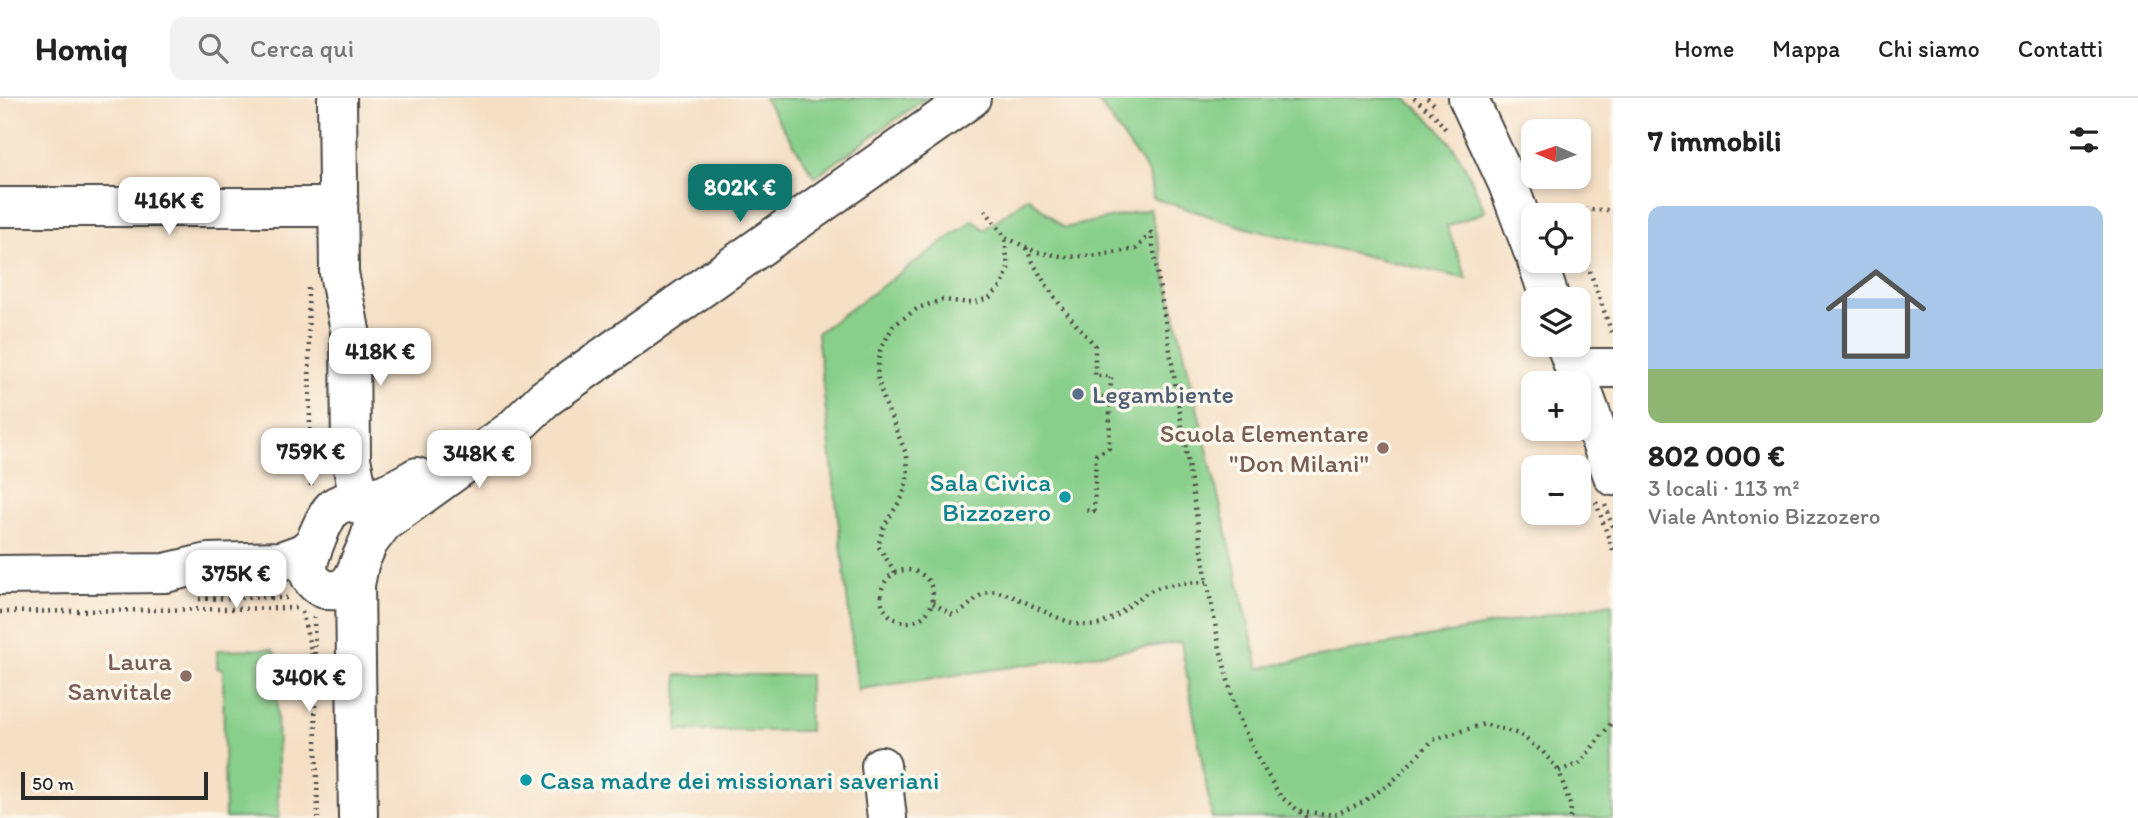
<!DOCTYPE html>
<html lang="it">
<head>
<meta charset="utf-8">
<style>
  :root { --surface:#fff; --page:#f2f2f2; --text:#222; --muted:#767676; --line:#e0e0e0; --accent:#0f766e }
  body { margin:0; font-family:Itim,sans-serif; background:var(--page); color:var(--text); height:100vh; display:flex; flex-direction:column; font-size:26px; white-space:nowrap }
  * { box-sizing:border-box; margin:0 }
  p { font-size:23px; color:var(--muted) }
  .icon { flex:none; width:38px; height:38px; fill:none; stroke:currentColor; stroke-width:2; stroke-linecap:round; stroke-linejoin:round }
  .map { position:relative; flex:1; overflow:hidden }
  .drawer { display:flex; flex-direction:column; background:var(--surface); width:525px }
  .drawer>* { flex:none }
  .needle { width:46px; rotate:272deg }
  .buttons { position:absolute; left:1521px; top:21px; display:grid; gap:14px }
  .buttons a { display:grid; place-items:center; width:70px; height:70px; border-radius:14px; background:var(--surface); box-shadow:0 4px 10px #0003; font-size:35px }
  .scale { position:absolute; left:21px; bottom:18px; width:187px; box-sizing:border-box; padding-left:7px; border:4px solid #2b2b2b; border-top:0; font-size:19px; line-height:24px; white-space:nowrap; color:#2b2b2b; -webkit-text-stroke:5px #fbf7ec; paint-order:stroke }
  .price { position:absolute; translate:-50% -60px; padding:0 16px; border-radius:14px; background:#fff; color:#222; font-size:23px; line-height:46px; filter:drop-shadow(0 2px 4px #0008) }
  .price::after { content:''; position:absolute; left:50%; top:42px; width:21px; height:16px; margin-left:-10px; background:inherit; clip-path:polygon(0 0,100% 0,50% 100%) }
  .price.current { background:var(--accent); color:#fff }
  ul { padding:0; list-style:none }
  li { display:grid; align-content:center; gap:14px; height:371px; padding:0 35px }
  li span { display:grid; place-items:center; height:217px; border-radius:14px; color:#555 }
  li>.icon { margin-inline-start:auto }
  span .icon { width:126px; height:126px; fill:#fffc; stroke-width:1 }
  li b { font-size:30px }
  h2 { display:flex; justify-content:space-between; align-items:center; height:84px; padding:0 35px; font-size:30px }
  header { display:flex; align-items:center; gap:42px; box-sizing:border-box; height:98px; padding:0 35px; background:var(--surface); border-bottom:2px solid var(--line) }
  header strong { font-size:33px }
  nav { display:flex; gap:38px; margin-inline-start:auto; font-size:24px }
  .search { width:490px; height:63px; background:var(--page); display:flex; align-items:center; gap:18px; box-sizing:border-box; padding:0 24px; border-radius:14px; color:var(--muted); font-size:26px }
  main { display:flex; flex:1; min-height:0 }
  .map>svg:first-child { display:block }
  .green { fill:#87cf8a; stroke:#597d5a; stroke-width:2 }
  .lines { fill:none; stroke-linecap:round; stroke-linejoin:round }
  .minor-casing { stroke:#494642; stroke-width:42 }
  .path { stroke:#494642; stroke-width:4.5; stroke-dasharray:2 5; stroke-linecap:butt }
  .minor { stroke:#fff; stroke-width:38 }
  .service-dot { fill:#5c6f8a; stroke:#fbf7ec; stroke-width:2.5 }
  .education-dot { fill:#8d6e63; stroke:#fbf7ec; stroke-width:2.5 }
  .culture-dot { fill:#0f9aa8; stroke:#fbf7ec; stroke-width:2.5 }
  .labels { text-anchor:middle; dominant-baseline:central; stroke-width:7; stroke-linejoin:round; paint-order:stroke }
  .service-label { font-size:26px; fill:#4e5e75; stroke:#fbf7ec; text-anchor:start }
  .education-label { font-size:26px; fill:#785e54; stroke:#fbf7ec; text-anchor:end }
  .culture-label { font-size:26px; fill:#0d838f; stroke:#fbf7ec; text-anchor:end }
</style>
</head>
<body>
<header>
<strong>Homiq</strong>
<div class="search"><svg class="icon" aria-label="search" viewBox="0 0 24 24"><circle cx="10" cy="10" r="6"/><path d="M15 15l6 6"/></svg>Cerca qui</div>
<nav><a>Home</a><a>Mappa</a><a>Chi siamo</a><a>Contatti</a></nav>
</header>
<main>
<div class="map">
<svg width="1613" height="720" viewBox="0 0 1613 720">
  <rect width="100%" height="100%" fill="#fbf7ec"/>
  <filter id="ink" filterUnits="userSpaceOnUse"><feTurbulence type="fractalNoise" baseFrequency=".0143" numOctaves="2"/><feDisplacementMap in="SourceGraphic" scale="14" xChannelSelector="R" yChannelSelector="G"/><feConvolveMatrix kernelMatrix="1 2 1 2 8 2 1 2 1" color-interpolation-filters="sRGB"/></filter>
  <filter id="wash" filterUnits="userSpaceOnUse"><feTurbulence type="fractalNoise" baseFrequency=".00686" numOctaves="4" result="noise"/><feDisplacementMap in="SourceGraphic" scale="28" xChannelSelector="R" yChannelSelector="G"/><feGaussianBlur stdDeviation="1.57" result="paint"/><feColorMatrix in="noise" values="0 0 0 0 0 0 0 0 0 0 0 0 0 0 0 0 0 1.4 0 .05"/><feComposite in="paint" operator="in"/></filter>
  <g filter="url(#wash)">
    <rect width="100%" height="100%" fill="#f5dfc5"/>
    <!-- green -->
    <path class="green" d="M 764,0 L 926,0 L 815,79 Z
      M 1096,0 L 1405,0 C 1452,37 1463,60 1485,114 L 1447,128 L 1467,181 L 1250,131 L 1153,100 L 1149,76 Z
      M 1028,99 L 1064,130 L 1150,111 L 1259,570 L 1612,505 L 1613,720 L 1212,720 L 1181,544 L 860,591 L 858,594 L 817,235 L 974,122 L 984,132 Z
      M 271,551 L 276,555 L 279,720 L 225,720 L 223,571 L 217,570 L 217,552 Z
      M 677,577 L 809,577 L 809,633 L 678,633 Z"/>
  </g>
  <g filter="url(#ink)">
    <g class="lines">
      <!-- minor casing -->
      <g class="minor-casing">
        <path id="minor" d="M 337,0 L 339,175 L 350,232 L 351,361 L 356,385 L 370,416
          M 1468,0 L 1508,86 L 1533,153
          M 0,109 L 338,109
          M 1537,163 L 1550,201
          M 1566,247 L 1613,378
          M 1576,273 L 1586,270 L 1613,270
          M 351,404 C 385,413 371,439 361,461 C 358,469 355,479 349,485 C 335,500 311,490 308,471 C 307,460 324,420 332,411 C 343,401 364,403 378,398 C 392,394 405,386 417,379
          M 368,445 L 383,425 L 512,332 L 544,301 L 971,0
          M 0,477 L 165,475 L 208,465 L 281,463 L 303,455 L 313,447 L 318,438
          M 881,668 L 887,720
          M 358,720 L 355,487 L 359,467"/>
      </g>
      <!-- path -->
      <path class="path" d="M 1414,0 L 1436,19 L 1447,33
        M 1427,0 L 1437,9
        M 985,112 L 1005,139 L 1036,154 L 1067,159 L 1100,157 L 1136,151 L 1151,135 L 1207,484 L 1220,551 L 1236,614 L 1258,661 L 1281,699 L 1308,720
        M 1571,117 L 1569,112 L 1613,112
        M 1578,140 L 1613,238
        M 1026,150 C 1043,187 1067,218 1095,247 L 1095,278 L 1111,278 L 1109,350 L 1096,357 L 1094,413 L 1082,412
        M 308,190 L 311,388
        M 1102,299 L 1178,301
        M 1596,404 L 1613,453
        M 1605,407 L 1613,430
        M881 498a26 26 0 1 1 52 0a26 26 0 1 1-52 0Z
        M 895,474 L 878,448 L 884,428 L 903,398 L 908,376 L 907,358 L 883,300 L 877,277 L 880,253 L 893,228 L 918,210 L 942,202 L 971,205 L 989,200 L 1002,188 L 1008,171 L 1005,140
        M 271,500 L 287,500
        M 199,501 L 271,499
        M 933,505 L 953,517 C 967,514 974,498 988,494 C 1013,488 1067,537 1100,526 C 1116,521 1131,505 1145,496 C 1164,484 1185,485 1207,484
        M 0,514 L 297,510
        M 302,514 L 312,557
        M 314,519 L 315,567 L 328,566
        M 314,565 L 318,720
        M 1300,713 L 1334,717 L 1361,705 L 1391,685 L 1433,642 L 1484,626 L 1519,636 L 1543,654 L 1559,673
        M 1570,720 L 1571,709 L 1559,673 L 1580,665 L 1613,623"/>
      <!-- minor -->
      <use href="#minor" class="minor"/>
    </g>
  </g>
  <!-- markers -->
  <circle class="service-dot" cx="1078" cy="296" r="7"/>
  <g class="education-dot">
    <circle cx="1383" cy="350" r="7"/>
    <circle cx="186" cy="578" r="7"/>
  </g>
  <g class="culture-dot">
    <circle cx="1065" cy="399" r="7"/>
    <circle cx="526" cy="682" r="7"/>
  </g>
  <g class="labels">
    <!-- service labels -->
    <g class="service-label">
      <text x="1092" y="296">Legambiente</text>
    </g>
    <!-- education labels -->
    <g class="education-label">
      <text x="1369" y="335">Scuola Elementare<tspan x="1369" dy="30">"Don Milani"</tspan></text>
      <text x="172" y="563">Laura<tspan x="172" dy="30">Sanvitale</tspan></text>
    </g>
    <!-- culture labels -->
    <g class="culture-label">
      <text x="1051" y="384">Sala Civica<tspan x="1051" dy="30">Bizzozero</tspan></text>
      <text x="540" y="682" text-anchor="start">Casa madre dei missionari saveriani</text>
    </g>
  </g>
</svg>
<div class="buttons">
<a><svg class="needle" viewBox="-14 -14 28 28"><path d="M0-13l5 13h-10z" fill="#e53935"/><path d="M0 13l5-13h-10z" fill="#767676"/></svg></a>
<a><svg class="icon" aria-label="locate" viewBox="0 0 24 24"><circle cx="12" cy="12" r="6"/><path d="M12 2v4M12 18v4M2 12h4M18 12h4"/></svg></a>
<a><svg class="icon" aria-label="layers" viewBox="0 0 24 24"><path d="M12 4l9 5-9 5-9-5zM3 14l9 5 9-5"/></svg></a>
<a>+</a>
<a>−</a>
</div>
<div class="scale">50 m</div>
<b class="price current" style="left:740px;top:126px">802K €</b>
<b class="price" style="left:169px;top:139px">416K €</b>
<b class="price" style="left:380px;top:290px">418K €</b>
<b class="price" style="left:311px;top:390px">759K €</b>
<b class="price" style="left:479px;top:392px">348K €</b>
<b class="price" style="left:236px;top:512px">375K €</b>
<b class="price" style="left:309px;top:616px">340K €</b>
</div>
<section class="drawer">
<h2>7 immobili<svg class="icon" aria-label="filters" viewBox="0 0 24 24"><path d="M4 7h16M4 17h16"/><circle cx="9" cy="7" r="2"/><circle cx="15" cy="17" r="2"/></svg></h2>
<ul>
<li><span style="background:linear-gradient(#a9c7e8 75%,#8fb573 0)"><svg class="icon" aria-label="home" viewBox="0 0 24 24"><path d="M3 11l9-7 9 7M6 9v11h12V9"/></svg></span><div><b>802 000 €</b><p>3 locali · 113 m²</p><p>Viale Antonio Bizzozero</p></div></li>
</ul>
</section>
</main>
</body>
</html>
